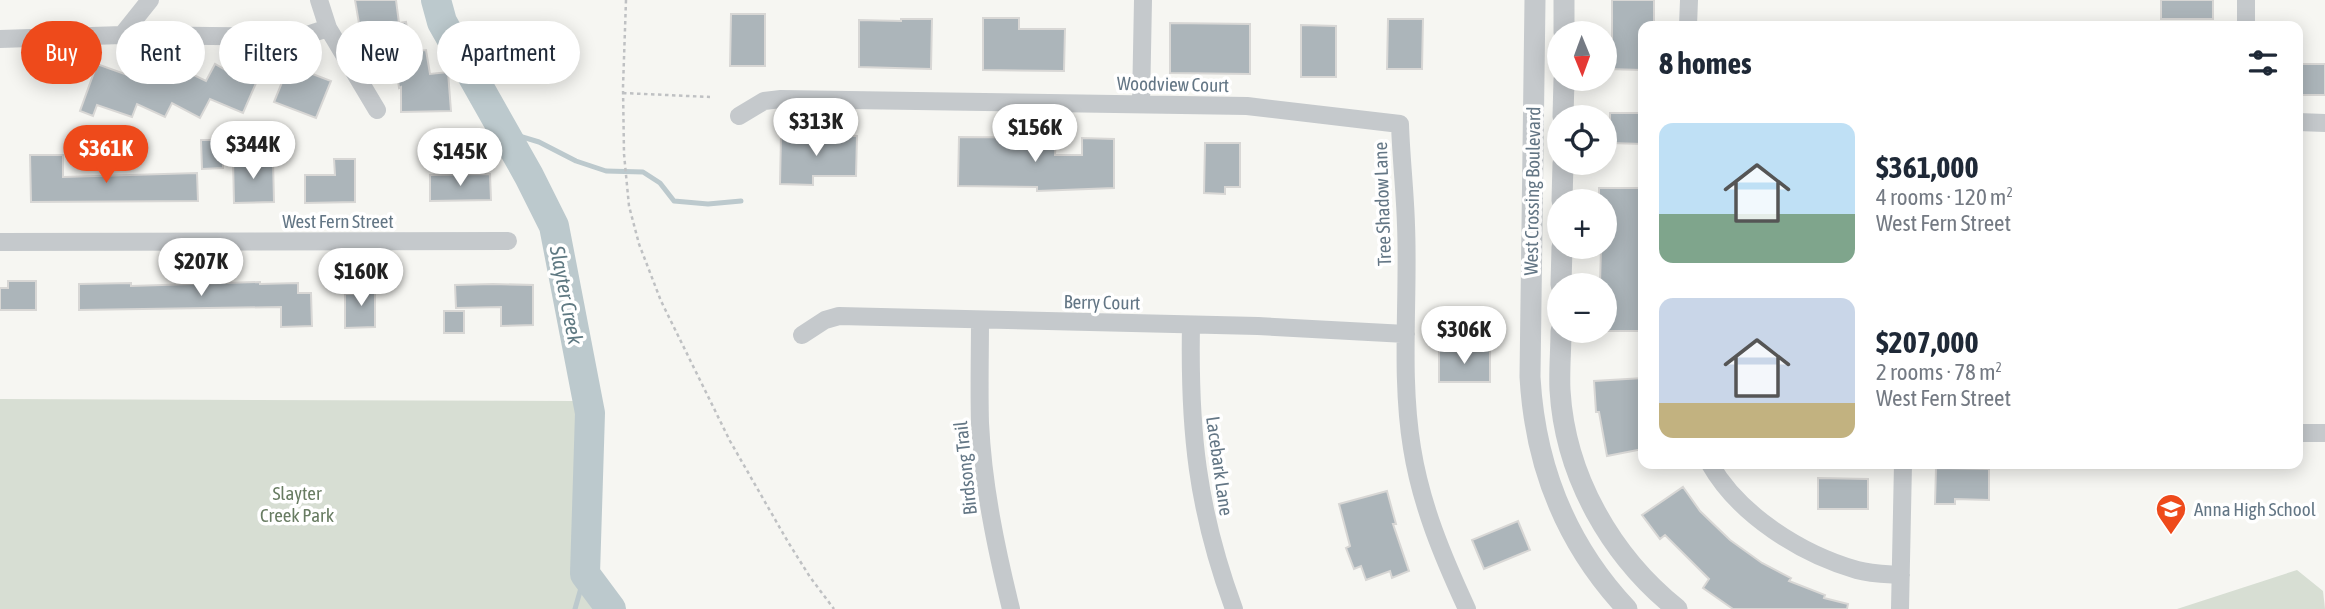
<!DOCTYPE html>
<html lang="en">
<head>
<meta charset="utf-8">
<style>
  :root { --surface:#fff; --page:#f6f6f7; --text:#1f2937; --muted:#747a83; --accent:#ee4a1b }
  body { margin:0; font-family:"Asap Condensed",sans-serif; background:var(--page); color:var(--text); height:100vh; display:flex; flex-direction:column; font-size:26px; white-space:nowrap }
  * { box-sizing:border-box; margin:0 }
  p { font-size:23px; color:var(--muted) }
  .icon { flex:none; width:38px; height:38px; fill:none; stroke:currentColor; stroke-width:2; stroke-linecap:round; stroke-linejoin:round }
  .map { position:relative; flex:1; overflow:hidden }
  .drawer { position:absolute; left:1638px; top:21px; width:665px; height:448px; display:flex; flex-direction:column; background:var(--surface); border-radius:14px; box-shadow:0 4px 18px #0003 }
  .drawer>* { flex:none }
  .top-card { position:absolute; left:21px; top:21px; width:665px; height:63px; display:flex; gap:14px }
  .needle { width:46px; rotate:179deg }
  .controls { position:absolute; left:1547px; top:21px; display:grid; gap:14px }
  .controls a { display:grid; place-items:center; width:70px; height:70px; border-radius:50%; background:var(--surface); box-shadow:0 4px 18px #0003; font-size:35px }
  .price { position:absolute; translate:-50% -60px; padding:0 16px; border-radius:24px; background:#fff; color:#222; font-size:23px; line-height:46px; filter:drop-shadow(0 2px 4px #0008) }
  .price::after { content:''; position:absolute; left:50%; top:42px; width:21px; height:16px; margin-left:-10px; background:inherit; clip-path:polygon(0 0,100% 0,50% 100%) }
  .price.selected { background:var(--accent); color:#fff }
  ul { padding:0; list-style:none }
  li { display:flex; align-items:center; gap:21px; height:175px; padding:0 21px }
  li span { display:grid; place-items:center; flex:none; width:196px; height:140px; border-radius:14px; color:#555 }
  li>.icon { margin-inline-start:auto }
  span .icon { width:84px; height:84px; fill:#fffc; stroke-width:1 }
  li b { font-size:30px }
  h2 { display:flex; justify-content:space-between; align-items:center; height:84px; padding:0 21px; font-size:30px }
  .chip { padding:0 24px; border-radius:32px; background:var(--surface); box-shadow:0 4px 18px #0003; font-size:24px; line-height:63px }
  .chip.selected { background:var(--accent); color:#fff }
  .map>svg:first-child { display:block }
  .green { fill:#d7ded3 }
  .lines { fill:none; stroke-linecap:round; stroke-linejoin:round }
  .stream { stroke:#bcc9cd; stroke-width:5 }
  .river { stroke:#bcc9cd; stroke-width:30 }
  .building { fill:#acb5ba; stroke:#d8d7d5; stroke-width:2 }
  .path { stroke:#bfc1c3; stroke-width:2.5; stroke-dasharray:3.5 3.5; stroke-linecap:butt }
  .minor { stroke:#c5c9cc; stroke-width:18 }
  .tertiary { stroke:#c5c9cc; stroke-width:21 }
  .labels { text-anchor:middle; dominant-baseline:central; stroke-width:7; stroke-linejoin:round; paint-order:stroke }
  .street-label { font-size:19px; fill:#637685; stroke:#fff }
  .park-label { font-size:19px; fill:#687c62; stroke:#fff }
  .poi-label { font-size:19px; fill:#637685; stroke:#fff; text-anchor:start }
  .water-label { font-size:21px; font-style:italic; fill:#5f7982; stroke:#fff }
</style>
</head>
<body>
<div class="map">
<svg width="2325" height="609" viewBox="0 0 2325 609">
  <rect width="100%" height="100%" fill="#f6f6f2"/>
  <!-- green -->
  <path class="green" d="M 0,399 L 573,401 L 577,415 L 594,609 L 0,609 Z
    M 2297,570 L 2323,591 L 2325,609 L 2177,609 Z"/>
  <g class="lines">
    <!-- stream -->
    <path class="stream" d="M 503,131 L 539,142 L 576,161 L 606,171 L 643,172 L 660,183 L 674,201 L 708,204 L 741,201
      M 575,609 L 585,574"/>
    <!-- river -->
    <path class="river" d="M 436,0 L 442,22 L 529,176 L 554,226 L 590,413 L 585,574 L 611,609"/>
  </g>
  <!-- building -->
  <path class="building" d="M 355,0 L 396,0 L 399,23 L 406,22 L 411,52 L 426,50 L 430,74 L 448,72 L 451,111 L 401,112 L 401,87 L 399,88 L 396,65 L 373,69 L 368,40 L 362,41 Z
    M 1612,0 L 1654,0 L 1654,26 L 1643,26 L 1643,70 L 1605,69 L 1605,38 L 1612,38 Z
    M 2161,0 L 2213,0 L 2213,19 L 2161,19 Z
    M 731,14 L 765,14 L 765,66 L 730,66 Z
    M 983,18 L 1019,18 L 1019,29 L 1065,29 L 1064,71 L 983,70 Z
    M 901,19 L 932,19 L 931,69 L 859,67 L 859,20 L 901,21 Z
    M 1388,19 L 1423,19 L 1422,69 L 1387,69 Z
    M 1170,23 L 1250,24 L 1250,74 L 1170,73 Z
    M 1301,25 L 1336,26 L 1336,77 L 1301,77 Z
    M 251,62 L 263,67 L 243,113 L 210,99 L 200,118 L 172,103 L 165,117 L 137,104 L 132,117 L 97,105 L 93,116 L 80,111 L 97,64 L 133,77 L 137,65 L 170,77 L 175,66 L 206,81 L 215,64 L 243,80 Z
    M 2298,64 L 2325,64 L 2325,95 L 2298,95 Z
    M 289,65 L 331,81 L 316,118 L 274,102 Z
    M 1610,113 L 1643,113 L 1643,144 L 1610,143 Z
    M 781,134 L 857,136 L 856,176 L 813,176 L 813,185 L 780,184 Z
    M 959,137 L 1056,138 L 1055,155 L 1082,155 L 1082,138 L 1114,139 L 1114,188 L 1037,191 L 1037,187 L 958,186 Z
    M 201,140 L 223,140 L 223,168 L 202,169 Z
    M 1205,143 L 1240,143 L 1240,187 L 1225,187 L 1225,194 L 1204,193 Z
    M 30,155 L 63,155 L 63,177 L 197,173 L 198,201 L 31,202 Z
    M 334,159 L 355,159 L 355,202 L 305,203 L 305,175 L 335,175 Z
    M 233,160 L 273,160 L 274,202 L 234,203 Z
    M 490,174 L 491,200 L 430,201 L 430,175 Z
    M 1599,188 L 1643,188 L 1643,331 L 1607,331 L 1608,294 L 1605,294 L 1605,285 L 1600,285 L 1601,247 L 1605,247 L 1605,201 L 1599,201 Z
    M 8,281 L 36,281 L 36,310 L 0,310 L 0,288 L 8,288 Z
    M 260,282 L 260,284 L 298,283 L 298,293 L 311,293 L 312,326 L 281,327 L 281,307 L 79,310 L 79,284 L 131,283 L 131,286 Z
    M 493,284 L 533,285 L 533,325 L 501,326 L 501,307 L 456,308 L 455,285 Z
    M 357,285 L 375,285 L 375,327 L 345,328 L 345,294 L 357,294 Z
    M 444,311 L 464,311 L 464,333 L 444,333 Z
    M 1439,350 L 1490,350 L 1490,382 L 1439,382 Z
    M 1643,378 L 1643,449 L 1607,456 L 1599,412 L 1596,412 L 1594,381 Z
    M 1936,468 L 1989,469 L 1989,500 L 1955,499 L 1955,504 L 1935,504 Z
    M 1818,478 L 1868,479 L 1868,509 L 1818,509 Z
    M 1683,487 L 1700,511 L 1730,540 L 1762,563 L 1791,578 L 1789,581 L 1825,595 L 1824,598 L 1848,604 L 1847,609 L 1733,609 L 1703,588 L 1709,579 L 1665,535 L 1660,539 L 1642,515 Z
    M 1387,491 L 1396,524 L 1393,524 L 1409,571 L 1392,578 L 1390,571 L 1366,580 L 1361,566 L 1354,569 L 1346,548 L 1350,546 L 1339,504 Z
    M 1518,521 L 1530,550 L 1484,569 L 1472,540 Z"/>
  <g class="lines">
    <!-- path -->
    <path class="path" d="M 626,0 L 623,87 L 624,154 L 629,206 L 639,244 L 661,301 L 730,441 L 788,542 L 810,577 L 834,609
      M 623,93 L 710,97"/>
    <!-- minor -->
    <path class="minor" d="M 319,0 L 328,28 L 377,110
      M 2246,0 L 2246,26
      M 1688,26 L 1689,0
      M 122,35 L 150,0
      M 0,39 L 122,35 L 301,37 L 328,28
      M 1141,104 L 1143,0
      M 739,116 L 764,101 L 781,99 L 1247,106 L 1400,124 C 1401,157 1405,191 1406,225 C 1409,299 1400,375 1412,448 C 1421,505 1443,557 1467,609
      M 2298,122 L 2325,123
      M 0,242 L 508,241
      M 980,320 C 980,354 979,389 980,423 C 983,486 996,548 1011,609
      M 1191,325 C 1189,430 1197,509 1234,609
      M 802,335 L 825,320 L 839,316 L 1258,326 L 1406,334
      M 2298,433 L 2325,433
      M 1710,464 C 1739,515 1801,554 1857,570 C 1871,574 1886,574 1901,575
      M 1900,609 L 1903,464"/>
    <!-- tertiary -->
    <path class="tertiary" d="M 1535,0 L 1530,377 C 1535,465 1566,544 1627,609
      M 1564,33 L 1564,0
      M 1563,117 L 1564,79
      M 1562,201 L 1563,163
      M 1561,285 L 1562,247
      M 1561,331 C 1561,350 1559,371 1560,390 C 1565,476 1611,556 1677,609"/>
  </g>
  <!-- icons -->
  <defs>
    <g id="school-pin" transform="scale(1.575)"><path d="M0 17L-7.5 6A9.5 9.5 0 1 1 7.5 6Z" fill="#ee4a1b" stroke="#fff"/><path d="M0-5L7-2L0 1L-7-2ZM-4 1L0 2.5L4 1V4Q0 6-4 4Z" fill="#fff"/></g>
  </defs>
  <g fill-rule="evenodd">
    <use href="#school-pin" x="2171" y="509"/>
  </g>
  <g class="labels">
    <!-- street labels -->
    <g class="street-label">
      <text transform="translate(1173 84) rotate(1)">Woodview Court</text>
      <text transform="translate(1532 191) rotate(-89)">West Crossing Boulevard</text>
      <text transform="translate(1382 204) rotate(-92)">Tree Shadow Lane</text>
      <text x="338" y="221">West Fern Street</text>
      <text transform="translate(1102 302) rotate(1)">Berry Court</text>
      <text transform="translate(1220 466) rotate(82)">Lacebark Lane</text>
      <text transform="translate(965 468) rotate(-96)">Birdsong Trail</text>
    </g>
    <!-- park labels -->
    <g class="park-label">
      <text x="297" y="493">Slayter<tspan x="297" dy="22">Creek Park</tspan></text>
    </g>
    <!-- poi labels -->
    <g class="poi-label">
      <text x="2194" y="509">Anna High School</text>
    </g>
    <!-- water labels -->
    <g class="water-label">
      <text transform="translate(567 295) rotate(79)">Slayter Creek</text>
    </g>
  </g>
</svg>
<div class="controls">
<a><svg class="needle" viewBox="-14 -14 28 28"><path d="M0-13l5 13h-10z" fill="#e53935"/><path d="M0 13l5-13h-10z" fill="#747a83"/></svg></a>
<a><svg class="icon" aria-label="locate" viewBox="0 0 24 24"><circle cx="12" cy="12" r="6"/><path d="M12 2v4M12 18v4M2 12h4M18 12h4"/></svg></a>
<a>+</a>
<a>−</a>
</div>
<b class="price" style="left:816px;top:158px">$313K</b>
<b class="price" style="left:1035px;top:164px">$156K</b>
<b class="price" style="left:253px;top:181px">$344K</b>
<b class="price selected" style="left:106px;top:185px">$361K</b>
<b class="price" style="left:460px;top:188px">$145K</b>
<b class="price" style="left:201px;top:298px">$207K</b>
<b class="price" style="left:361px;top:308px">$160K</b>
<b class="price" style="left:1464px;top:366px">$306K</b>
<div class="top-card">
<a class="chip selected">Buy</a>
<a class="chip">Rent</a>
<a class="chip">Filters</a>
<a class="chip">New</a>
<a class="chip">Apartment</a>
</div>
<section class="drawer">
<h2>8 homes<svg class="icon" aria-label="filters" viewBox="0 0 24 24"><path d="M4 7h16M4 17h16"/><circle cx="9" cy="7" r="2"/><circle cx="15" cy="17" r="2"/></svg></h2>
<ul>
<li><span style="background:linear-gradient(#bfe0f5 65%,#7fa58c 0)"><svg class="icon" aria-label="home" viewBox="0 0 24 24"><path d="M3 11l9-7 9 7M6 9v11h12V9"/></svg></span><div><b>$361,000</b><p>4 rooms · 120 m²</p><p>West Fern Street</p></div></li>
<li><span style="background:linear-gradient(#c9d6e8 75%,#c2b280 0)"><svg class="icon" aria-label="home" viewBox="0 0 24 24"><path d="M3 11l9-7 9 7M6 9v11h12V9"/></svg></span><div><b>$207,000</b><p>2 rooms · 78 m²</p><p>West Fern Street</p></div></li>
</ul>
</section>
</div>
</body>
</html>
